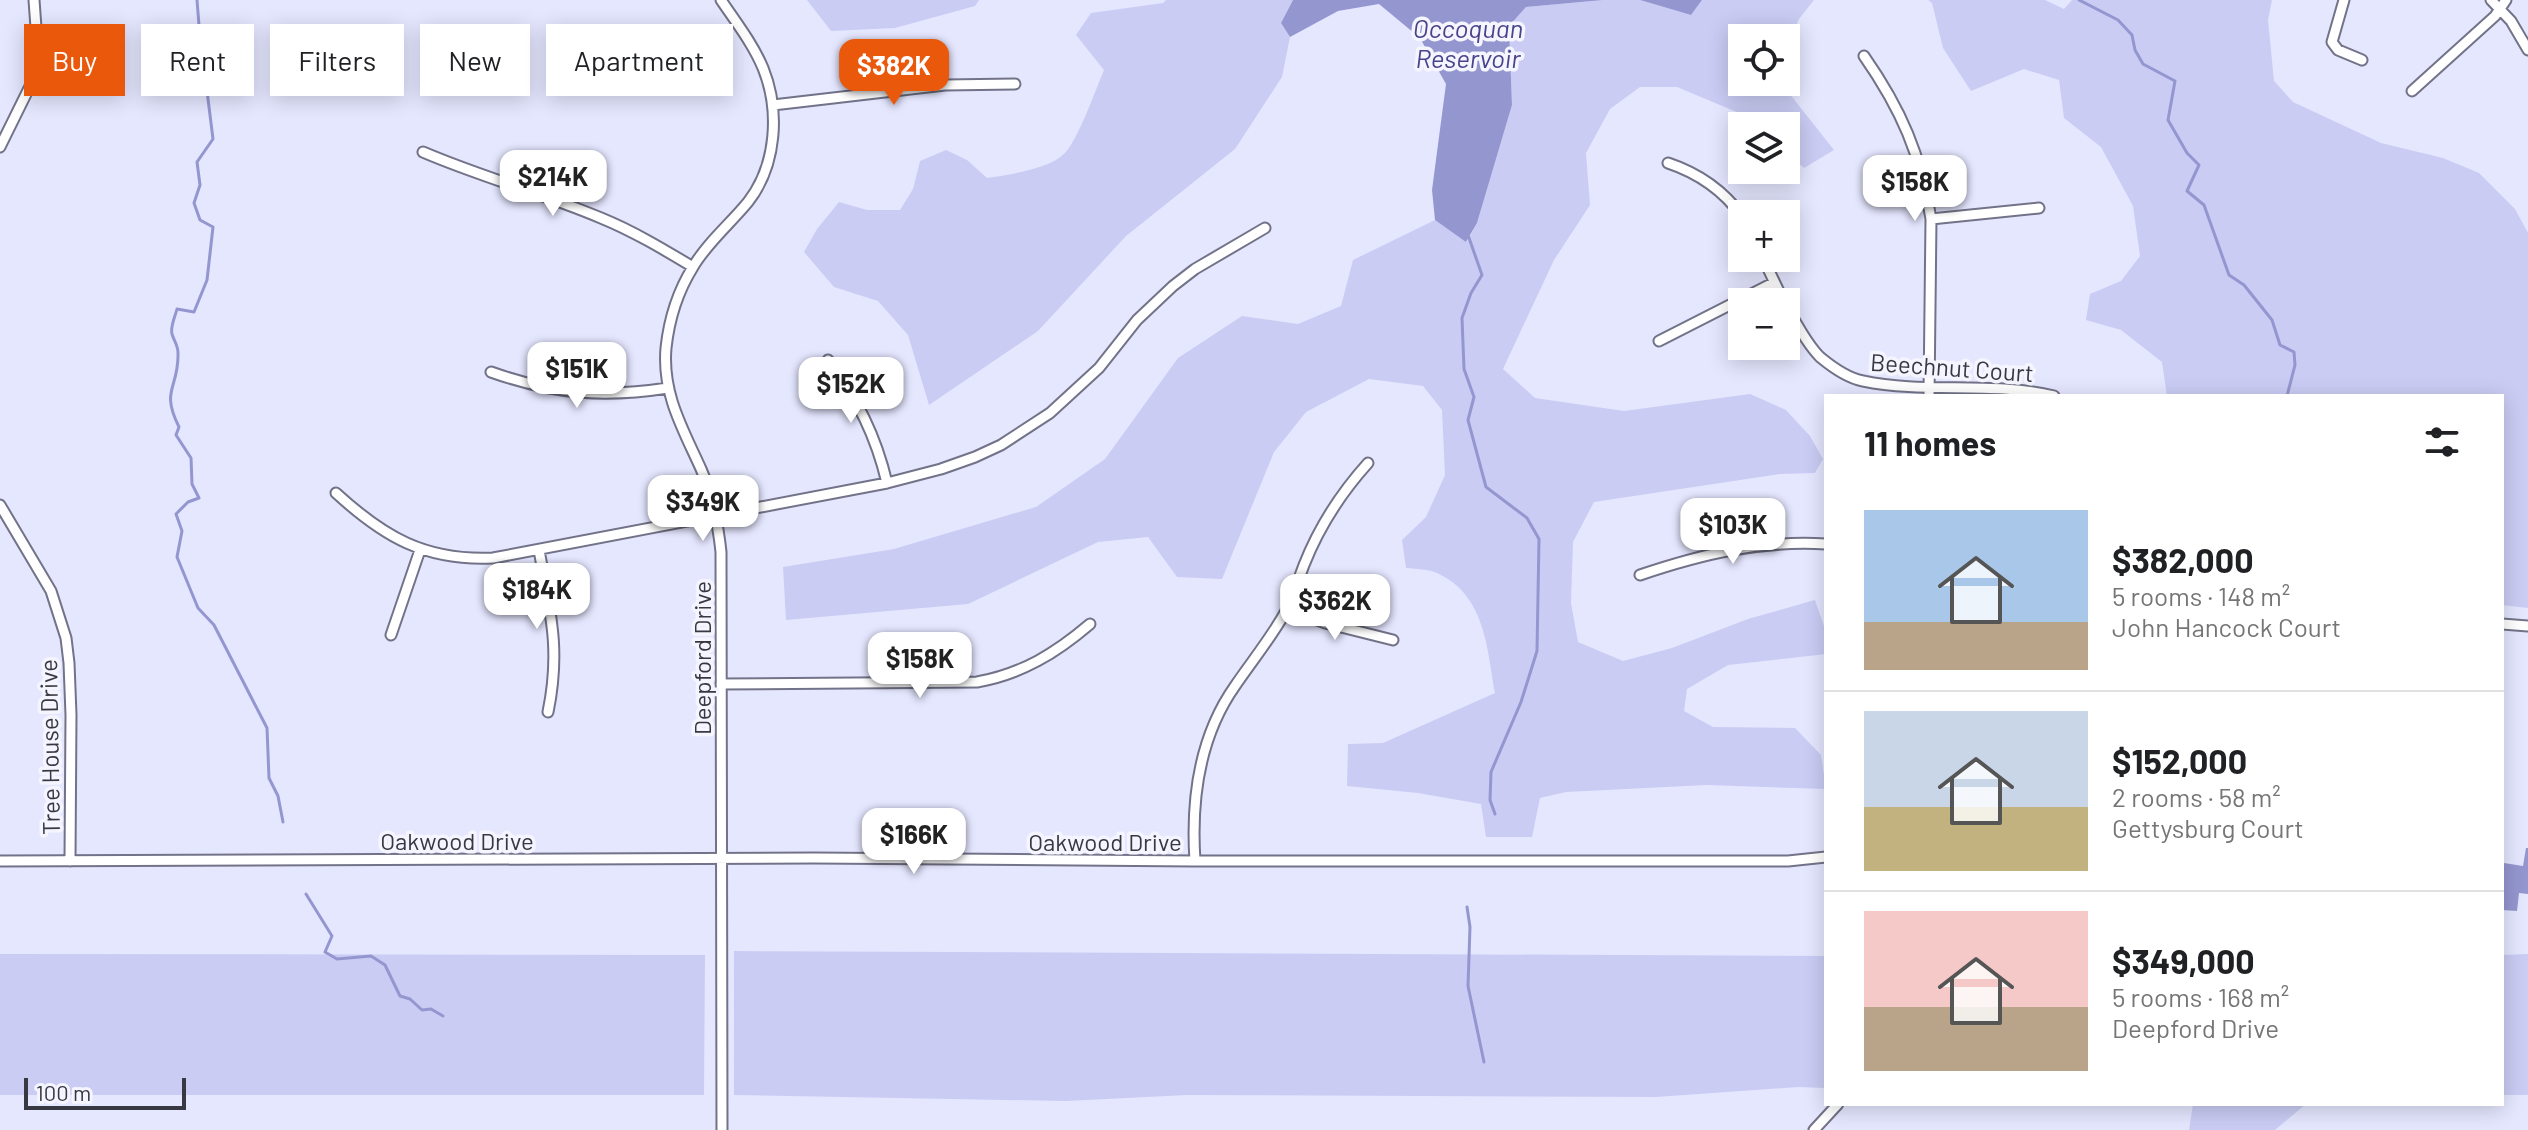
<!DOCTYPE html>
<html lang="en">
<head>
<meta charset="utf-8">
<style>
  :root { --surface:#fff; --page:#f2f2f2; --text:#202124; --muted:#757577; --line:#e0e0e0; --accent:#ea580c }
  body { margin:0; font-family:Barlow,sans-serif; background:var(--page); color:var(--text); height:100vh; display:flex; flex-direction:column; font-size:30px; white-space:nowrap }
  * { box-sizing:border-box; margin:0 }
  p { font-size:26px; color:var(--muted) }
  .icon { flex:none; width:44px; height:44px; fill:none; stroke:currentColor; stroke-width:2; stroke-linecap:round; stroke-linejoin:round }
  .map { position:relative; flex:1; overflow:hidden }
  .panel { position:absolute; left:1824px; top:394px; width:680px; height:712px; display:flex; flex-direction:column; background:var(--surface); border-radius:0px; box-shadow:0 4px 20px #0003 }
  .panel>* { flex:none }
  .banner { position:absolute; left:24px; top:24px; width:760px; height:72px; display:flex; gap:16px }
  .buttons { position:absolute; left:1728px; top:24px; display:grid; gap:16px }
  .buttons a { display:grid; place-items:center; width:72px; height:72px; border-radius:0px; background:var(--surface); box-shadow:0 4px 20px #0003; font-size:40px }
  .scale { position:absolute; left:24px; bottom:20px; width:162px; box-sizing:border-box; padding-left:8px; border:4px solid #373841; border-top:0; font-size:22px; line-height:28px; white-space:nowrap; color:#373841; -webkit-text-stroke:6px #f5f5ff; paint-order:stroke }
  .price { position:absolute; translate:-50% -68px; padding:0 18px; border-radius:16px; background:#fff; color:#222; font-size:26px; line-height:52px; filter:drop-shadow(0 2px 4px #0008) }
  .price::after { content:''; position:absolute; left:50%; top:48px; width:24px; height:18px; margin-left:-12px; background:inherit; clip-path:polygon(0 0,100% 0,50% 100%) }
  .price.selected { background:var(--accent); color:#fff }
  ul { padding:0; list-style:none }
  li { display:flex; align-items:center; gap:24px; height:200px; padding:0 40px }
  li+li { border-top:2px solid var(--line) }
  li span { display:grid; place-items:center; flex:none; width:224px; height:160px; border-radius:0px; color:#555 }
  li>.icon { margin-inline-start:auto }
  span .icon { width:96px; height:96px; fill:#fffc; stroke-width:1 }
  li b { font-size:34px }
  h2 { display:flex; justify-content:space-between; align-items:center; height:96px; padding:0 40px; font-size:34px }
  .tag { padding:0 28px; border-radius:0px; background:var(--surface); box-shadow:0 4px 20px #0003; font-size:28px; line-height:72px }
  .tag.selected { background:var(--accent); color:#fff }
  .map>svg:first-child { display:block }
  .green { fill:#caccf4 }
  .water { fill:#9496cf }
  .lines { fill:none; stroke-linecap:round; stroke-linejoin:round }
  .stream { stroke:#9496cf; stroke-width:3 }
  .minor-casing { stroke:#727388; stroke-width:13 }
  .minor { stroke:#fff; stroke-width:9 }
  .labels { text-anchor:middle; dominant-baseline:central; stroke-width:7; stroke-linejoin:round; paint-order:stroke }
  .street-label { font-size:24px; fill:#373841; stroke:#f5f5ff }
  .water-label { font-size:26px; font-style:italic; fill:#48448b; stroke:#f5f5ff }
</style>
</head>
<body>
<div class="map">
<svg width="2528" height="1130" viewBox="0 0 2528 1130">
  <rect width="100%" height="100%" fill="#e5e7ff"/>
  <!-- green -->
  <path class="green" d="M 807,0 L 979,0 L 975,6 L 895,28 L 831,31 Z
    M 1166,0 L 1293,0 L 1281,23 L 1290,37 L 1282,77 L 1235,149 L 1126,236 L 1038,331 L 929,405 L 908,335 L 878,301 L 834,287 L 804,252 L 817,229 L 839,202 L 867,210 L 900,210 L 913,189 L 920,161 L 946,150 L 967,160 L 987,178 C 1007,175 1049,169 1064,154 C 1077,142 1096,89 1104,70 L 1076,35 L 1091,13 L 1163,3 Z
    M 1603,0 L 1640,0 L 1691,15 L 1702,0 L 1814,0 L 1799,19 L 1786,49 L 1786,38 L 1742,38 L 1742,82 L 1785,82 L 1785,88 L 1834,150 L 1804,168 L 1786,152 L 1786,126 L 1759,126 L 1751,118 L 1677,87 L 1640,87 L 1610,109 L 1586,153 L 1590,205 L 1554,260 L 1503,369 L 1535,398 L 1624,411 L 1750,394 L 1786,410 L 1810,436 L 1823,459 L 1815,473 L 1780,474 L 1594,502 L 1573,542 L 1571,603 L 1578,642 L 1623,661 L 1672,648 L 1748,619 L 1815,600 L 1826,632 L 1826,654 L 1728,665 L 1687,689 L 1684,711 L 1713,727 L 1795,728 L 1821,755 L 1826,789 L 1706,785 L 1566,792 L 1540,798 L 1532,837 L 1486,837 L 1481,804 L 1418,793 L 1347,786 L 1348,744 L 1383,743 L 1495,693 C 1487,647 1485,595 1437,573 C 1429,569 1416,569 1406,568 L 1402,540 L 1426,517 L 1445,475 L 1442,410 L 1423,386 L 1369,379 L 1306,412 L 1274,452 L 1222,579 L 1177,577 L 1148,537 L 1098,542 L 968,604 L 786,620 L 783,567 L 894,549 L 1036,507 L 1105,459 L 1178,358 L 1242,316 L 1298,324 L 1341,306 L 1353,260 L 1435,220 L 1467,242 L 1477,223 L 1512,105 L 1509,26 L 1526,7 Z
    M 1928,0 L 2045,0 L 2064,9 L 2072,0 L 2272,0 L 2268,20 L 2274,81 L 2293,102 L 2381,143 L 2443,158 L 2479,173 L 2515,209 L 2528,233 L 2528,608 L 2502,605 L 2502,396 L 2167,396 L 2162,362 L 2121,330 L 2086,320 L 2090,294 L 2121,281 L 2140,256 L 2133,206 L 2101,147 L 2064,118 L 2059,80 L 2024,69 L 1971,91 L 1943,48 L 1932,3 Z
    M 734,951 L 1826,956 L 1826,1088 L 1798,1087 L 1656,1097 L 1187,1095 L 1066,1101 L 734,1095 Z
    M 0,954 L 705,955 L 704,1095 L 0,1095 Z
    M 2528,954 L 2528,1095 L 2502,1095 L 2502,955 Z
    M 2193,1104 L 2306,1104 L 2275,1130 L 2189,1130 Z"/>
  <!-- water -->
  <path class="water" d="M 1293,0 L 1603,0 L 1526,7 L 1509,26 L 1512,105 L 1477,223 L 1466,242 L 1435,220 L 1432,190 L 1446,84 L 1420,38 L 1379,4 L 1338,11 L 1290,37 L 1281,23 Z
    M 1640,0 L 1702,0 L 1691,15 Z
    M 2526,848 L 2528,848 L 2528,894 L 2519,893 L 2517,911 L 2502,910 L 2504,863 L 2523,866 Z"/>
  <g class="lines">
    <!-- stream -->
    <path class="stream" d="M 197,0 L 201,51 L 206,62 L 219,65 L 226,71 L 226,78 L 212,82 L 207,91 L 213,139 L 197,162 L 200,185 L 194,203 L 200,220 L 213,227 L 207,280 L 194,312 L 177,309 C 175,317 170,327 172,334 C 174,341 178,345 178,353 C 179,389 160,389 179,427 L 176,435 L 191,458 L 192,484 L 199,498 L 188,502 L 176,514 L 182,531 L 177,557 L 198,608 L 214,625 L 267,728 L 269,778 L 278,796 L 283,822
      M 2079,0 L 2118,20 L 2132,35 L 2135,50 L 2143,64 L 2175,81 L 2168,120 L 2187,153 L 2199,165 L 2187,191 L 2204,205 L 2229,275 L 2244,285 L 2272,320 L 2280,345 L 2294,352 L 2295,365 L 2287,396
      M 1468,235 L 1482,275 L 1471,293 L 1462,318 L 1464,369 L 1474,397 L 1468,420 L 1486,487 L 1527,518 L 1539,539 L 1537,651 L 1521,702 L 1491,772 L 1490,800 L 1495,814
      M 306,894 L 332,936 L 325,952 L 337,959 L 371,956 L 385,965 L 400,996 L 410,999 L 422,1010 L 431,1009 L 443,1016
      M 1467,907 L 1470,927 L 1468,986 L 1484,1062"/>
    <!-- minor casing -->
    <g class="minor-casing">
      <path id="minor" d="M 721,0 C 736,22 753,44 763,68 C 780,110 777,165 748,202 C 730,224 707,243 693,267 C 678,291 669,320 666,348 C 662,394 683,429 701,469 C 713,496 718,524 721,552 L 722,1130
        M 2344,0 L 2332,42 L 2338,50 L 2362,60
        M 2491,0 L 2511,21 L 2528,50
        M 1864,56 C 1901,109 1921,155 1931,219 L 1929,396
        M 2412,91 L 2495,16 L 2506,0
        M 773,105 L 945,85 L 1015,84
        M 0,147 L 35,76 L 38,55 L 34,0
        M 423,152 C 481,177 542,193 601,218 C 633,231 663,249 693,267
        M 1668,163 C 1698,173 1723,190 1742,216
        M 1931,219 L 2039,208
        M 1763,258 L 1784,302
        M 1786,306 C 1797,323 1805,342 1820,357 C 1832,367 1847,378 1863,381 C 1925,394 1991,381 2054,396
        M 1659,341 L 1773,283
        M 828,360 C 857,398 876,436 887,483
        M 491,372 C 553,394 603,398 668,388
        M 336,493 C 384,537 425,561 493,558 L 887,483 L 941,469 L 975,457 L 1001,445 L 1050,413 L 1099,368 L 1137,320 L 1173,286 L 1195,269 L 1265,228
        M 0,505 L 51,591 L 66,638 L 69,663 L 71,715 L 70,861
        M 539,550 C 550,611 561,649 548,712
        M 1640,575 C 1702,554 1761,540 1826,544
        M 1287,609 L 1325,623 L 1393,640
        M 2502,624 L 2528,626
        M 391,635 L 420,550
        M 721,684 L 977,682 C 1022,674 1056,653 1090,624
        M 0,861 L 814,858 L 1195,861 L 1788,861 L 1826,857
        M 1195,861 C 1191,801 1199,737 1235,686 C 1252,661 1271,638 1286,611 C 1293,596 1298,581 1304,565 C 1319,527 1341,493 1368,463
        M 1814,1130 L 1838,1104"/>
    </g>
    <!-- minor -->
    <use href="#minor" class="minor"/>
  </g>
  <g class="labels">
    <!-- street labels -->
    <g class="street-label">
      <text transform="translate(1952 367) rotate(4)">Beechnut Court</text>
      <text transform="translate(701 658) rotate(-90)">Deepford Drive</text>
      <text transform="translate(49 747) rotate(-91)">Tree House Drive</text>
      <text x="457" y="840">Oakwood Drive</text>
      <text x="1105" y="841">Oakwood Drive</text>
    </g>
    <!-- water labels -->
    <g class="water-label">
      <text x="1468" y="27">Occoquan<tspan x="1468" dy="30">Reservoir</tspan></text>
    </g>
  </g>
</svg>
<div class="buttons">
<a><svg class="icon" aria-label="locate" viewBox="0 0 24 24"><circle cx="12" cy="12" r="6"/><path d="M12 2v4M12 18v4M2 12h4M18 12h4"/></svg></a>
<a><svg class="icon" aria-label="layers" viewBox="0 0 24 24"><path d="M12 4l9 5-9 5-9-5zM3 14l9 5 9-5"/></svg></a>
<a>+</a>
<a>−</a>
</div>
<div class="scale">100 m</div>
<b class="price selected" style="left:894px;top:107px">$382K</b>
<b class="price" style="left:553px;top:218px">$214K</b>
<b class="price" style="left:1915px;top:223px">$158K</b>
<b class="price" style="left:577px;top:410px">$151K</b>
<b class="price" style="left:851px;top:425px">$152K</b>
<b class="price" style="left:703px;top:543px">$349K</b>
<b class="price" style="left:1733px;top:566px">$103K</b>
<b class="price" style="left:537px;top:631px">$184K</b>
<b class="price" style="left:1335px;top:642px">$362K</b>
<b class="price" style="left:920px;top:700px">$158K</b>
<b class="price" style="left:914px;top:876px">$166K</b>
<div class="banner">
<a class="tag selected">Buy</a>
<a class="tag">Rent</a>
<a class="tag">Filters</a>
<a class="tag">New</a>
<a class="tag">Apartment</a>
</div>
<section class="panel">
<h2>11 homes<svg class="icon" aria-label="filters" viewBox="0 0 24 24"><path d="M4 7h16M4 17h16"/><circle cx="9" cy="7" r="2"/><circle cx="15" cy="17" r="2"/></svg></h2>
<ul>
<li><span style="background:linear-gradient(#a9c7e8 70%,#b9a48a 0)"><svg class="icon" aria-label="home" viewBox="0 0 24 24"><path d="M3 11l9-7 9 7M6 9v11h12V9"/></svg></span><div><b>$382,000</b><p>5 rooms · 148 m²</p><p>John Hancock Court</p></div></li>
<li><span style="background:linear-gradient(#c9d6e8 60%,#c2b280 0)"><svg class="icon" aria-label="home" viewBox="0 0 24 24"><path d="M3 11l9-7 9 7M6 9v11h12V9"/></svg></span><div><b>$152,000</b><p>2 rooms · 58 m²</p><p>Gettysburg Court</p></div></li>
<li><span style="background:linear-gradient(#f6c9c9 60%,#b9a48a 0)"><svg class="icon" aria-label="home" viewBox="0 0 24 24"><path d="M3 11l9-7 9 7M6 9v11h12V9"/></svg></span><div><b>$349,000</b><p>5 rooms · 168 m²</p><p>Deepford Drive</p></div></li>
</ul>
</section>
</div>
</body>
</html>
